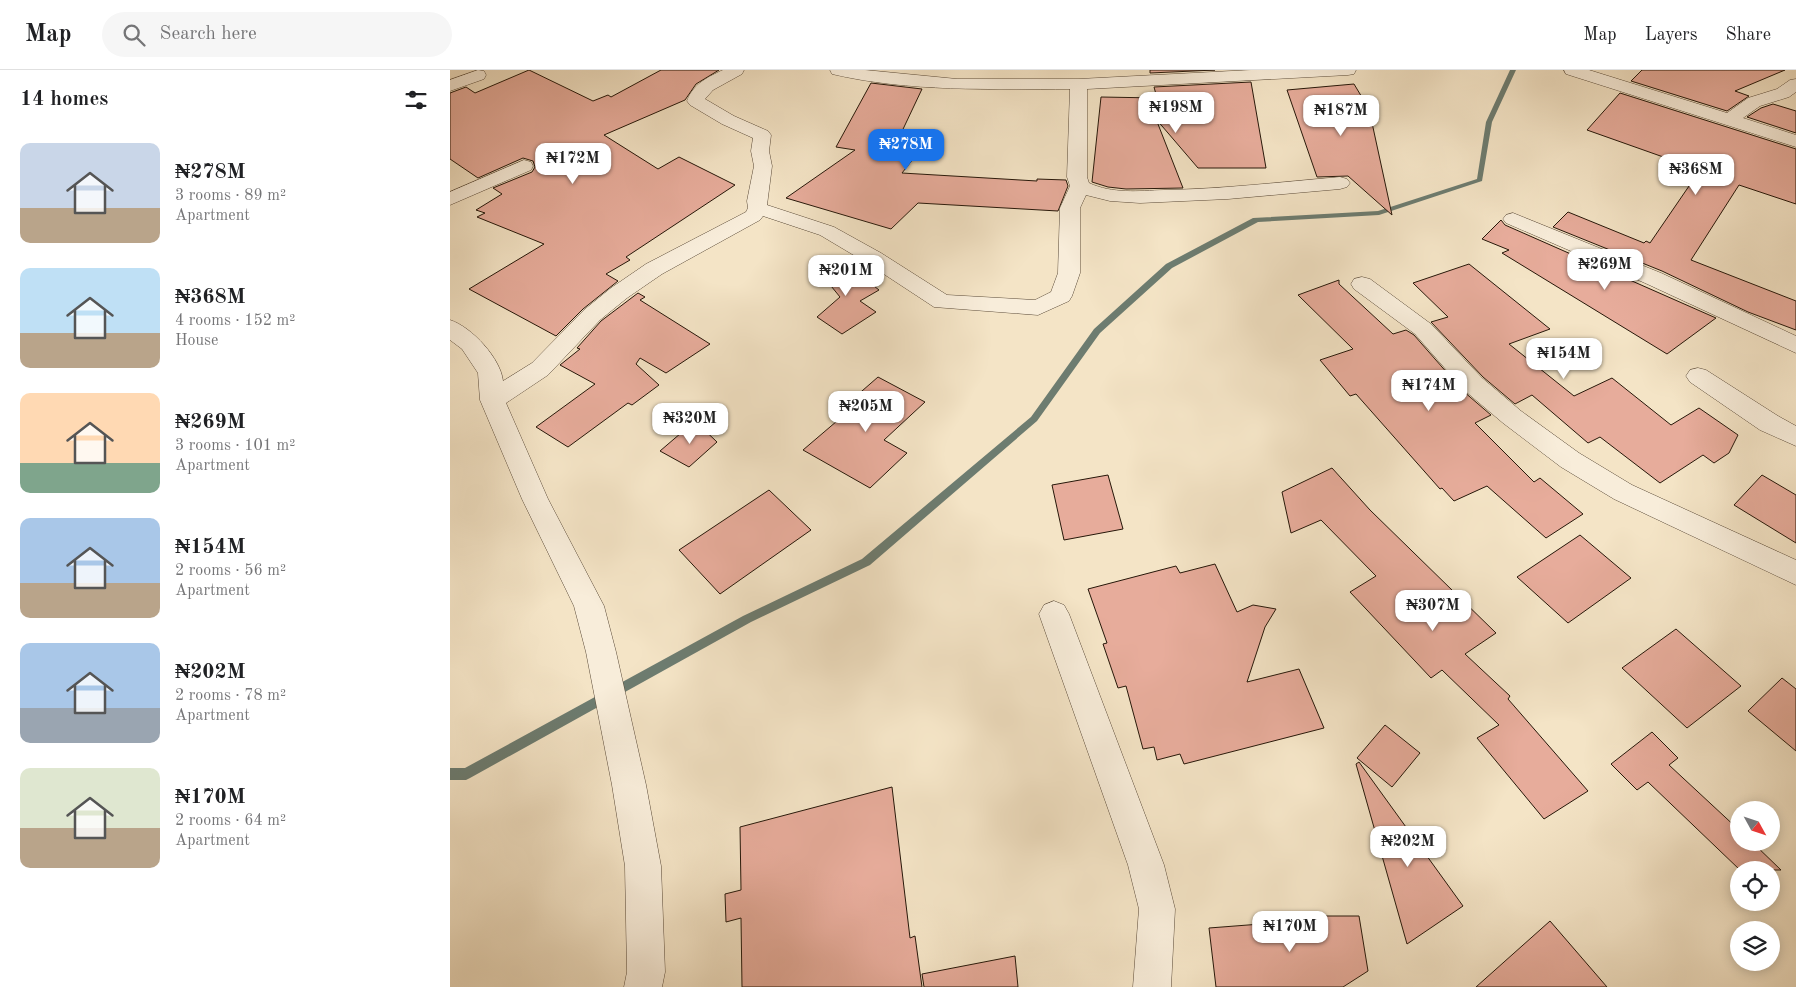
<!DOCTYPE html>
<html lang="en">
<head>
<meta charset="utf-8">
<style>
  :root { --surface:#fff; --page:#f6f6f6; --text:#202124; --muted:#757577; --line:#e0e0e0; --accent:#1a73e8 }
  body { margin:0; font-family:"Old Standard TT",serif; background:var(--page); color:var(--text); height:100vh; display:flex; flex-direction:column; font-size:19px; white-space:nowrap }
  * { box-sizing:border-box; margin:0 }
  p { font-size:16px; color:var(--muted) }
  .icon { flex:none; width:28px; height:28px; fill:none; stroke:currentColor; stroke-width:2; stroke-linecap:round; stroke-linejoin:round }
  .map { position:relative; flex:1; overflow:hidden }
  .details { display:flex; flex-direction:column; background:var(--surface); width:450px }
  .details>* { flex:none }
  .needle { width:32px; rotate:130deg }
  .fabs { position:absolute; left:1280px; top:731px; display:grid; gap:10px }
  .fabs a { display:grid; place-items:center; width:50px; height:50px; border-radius:50%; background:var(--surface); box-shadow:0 2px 12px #0003; font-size:25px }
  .price { position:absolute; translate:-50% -42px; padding:0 11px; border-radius:10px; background:#fff; color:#222; font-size:16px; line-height:32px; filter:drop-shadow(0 1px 2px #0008) }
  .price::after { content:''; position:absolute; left:50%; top:30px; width:15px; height:11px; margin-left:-8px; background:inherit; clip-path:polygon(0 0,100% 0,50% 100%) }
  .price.current { background:var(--accent); color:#fff }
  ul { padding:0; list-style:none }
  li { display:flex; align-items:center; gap:15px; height:125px; padding:0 20px }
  li span { display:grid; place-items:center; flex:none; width:140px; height:100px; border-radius:10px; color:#555 }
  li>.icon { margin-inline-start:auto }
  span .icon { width:60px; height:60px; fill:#fffc; stroke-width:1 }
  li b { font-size:21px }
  h2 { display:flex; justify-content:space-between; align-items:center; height:60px; padding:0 20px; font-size:21px }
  header { display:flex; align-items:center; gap:30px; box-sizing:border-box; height:70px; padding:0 25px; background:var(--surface); border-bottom:1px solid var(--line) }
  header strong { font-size:24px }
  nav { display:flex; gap:28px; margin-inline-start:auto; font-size:18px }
  .search { width:350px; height:45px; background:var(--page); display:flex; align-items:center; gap:12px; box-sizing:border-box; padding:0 18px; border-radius:28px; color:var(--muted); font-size:19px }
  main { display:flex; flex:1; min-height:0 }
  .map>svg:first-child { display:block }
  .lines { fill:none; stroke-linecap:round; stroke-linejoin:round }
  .stream { fill:#6d7c70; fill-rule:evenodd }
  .building { fill:#e7ac9b; stroke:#261709 }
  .minor-casing { stroke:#5a4a38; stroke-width:1 }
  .minor { fill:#f8edda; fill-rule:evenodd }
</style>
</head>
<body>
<header>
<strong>Map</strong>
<div class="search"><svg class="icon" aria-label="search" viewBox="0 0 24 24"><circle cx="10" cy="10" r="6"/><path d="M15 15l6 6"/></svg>Search here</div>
<nav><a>Map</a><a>Layers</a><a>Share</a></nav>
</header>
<main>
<section class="details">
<h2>14 homes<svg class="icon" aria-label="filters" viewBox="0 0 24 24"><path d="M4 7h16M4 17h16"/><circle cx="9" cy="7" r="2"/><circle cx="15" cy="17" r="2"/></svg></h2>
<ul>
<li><span style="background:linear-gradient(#c9d6e8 65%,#b9a48a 0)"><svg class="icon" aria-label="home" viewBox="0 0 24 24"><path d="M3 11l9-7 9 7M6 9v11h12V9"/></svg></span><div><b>₦278M</b><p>3 rooms · 89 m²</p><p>Apartment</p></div></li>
<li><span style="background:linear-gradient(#bfe0f5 65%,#b9a48a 0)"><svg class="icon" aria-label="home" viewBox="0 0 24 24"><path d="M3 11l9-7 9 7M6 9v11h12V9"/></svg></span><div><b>₦368M</b><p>4 rooms · 152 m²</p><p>House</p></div></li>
<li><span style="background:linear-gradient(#ffd9b3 70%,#7fa58c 0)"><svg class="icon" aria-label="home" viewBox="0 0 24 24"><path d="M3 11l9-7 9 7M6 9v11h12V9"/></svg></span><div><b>₦269M</b><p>3 rooms · 101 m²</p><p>Apartment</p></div></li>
<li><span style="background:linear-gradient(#a9c7e8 65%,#b9a48a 0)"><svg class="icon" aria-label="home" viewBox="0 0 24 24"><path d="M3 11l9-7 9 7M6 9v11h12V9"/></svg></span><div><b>₦154M</b><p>2 rooms · 56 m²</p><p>Apartment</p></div></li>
<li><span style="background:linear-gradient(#a9c7e8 65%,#9aa5b1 0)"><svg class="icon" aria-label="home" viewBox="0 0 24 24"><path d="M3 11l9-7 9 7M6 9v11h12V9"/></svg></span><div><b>₦202M</b><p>2 rooms · 78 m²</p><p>Apartment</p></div></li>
<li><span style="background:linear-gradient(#dfe7d0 60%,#b9a48a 0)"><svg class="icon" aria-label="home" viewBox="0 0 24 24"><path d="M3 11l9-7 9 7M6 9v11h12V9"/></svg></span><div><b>₦170M</b><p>2 rooms · 64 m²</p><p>Apartment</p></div></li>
</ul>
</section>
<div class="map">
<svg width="1346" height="917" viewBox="0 0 1346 917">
  <rect width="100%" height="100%" fill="#f4e4c6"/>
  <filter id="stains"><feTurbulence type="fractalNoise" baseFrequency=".004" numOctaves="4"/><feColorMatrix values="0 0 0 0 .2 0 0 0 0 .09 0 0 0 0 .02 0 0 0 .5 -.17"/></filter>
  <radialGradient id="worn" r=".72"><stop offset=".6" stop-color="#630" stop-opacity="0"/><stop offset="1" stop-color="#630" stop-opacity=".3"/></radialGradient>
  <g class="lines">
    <!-- stream -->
    <path class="stream" d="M 1060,0 L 1066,0 L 1042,52 L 1032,111 L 929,145 L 808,152 L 722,198 L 650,263 L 587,351 L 420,495 L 301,552 L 20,708 L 16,710 L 0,710 L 0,698 L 15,698 L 293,546 L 412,489 L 581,347 L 644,259 L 716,194 L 803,148 L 928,141 L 1027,109 L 1036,52 Z"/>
  </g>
  <!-- building -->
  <path class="building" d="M 79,0 L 143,31 L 158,25 L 161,27 L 211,0 L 269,0 L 246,14 L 235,30 L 154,65 L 208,99 L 229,87 L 285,115 L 176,187 L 180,190 L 156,204 L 168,211 L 133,239 L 106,266 L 19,219 L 94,174 L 27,147 L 35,143 L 26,140 L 52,124 L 43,118 L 82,102 L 85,97 L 83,91 L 73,88 L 28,108 L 0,89 L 0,23 L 16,17 L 25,23 Z
    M 700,0 L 765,0 L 700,3 Z
    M 1192,0 L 1335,0 L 1285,21 L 1299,26 L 1277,41 L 1181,11 Z
    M 801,12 L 816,98 L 748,98 L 706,49 L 733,118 L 676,119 L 658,117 L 642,112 L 651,27 L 707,28 L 704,17 Z
    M 421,13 L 472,19 L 446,74 L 471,79 L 452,103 L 587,111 L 587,109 L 616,110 L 618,116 L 608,141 L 468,133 L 441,159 L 336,128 L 405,80 L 386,77 Z
    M 904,14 L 919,39 L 942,145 L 898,106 L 867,107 L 837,20 Z
    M 1170,23 L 1346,79 L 1346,134 L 1289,115 L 1241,190 L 1346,231 L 1346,260 L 1298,242 L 1212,201 L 1103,157 L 1118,142 L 1194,173 L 1196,171 L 1200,173 L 1250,100 L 1137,60 Z
    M 1323,34 L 1346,41 L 1346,63 L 1297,47 L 1311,38 Z
    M 1051,150 L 1055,155 L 1266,248 L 1217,284 L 1052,183 L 1059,180 L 1032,169 Z
    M 389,188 L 429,220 L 410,231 L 426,242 L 392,264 L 367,247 L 390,227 L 368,200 Z
    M 1019,194 L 1100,259 L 1059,274 L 1124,326 L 1162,308 L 1221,355 L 1249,338 L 1288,365 L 1279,383 L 1264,393 L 1253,385 L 1210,413 L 1150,367 L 1138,373 L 1082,325 L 1065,334 L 1033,307 L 981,252 L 998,247 L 963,213 Z
    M 889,210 L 889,214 L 943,264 L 956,260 L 964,265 L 1013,321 L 1041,345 L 1025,353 L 1084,412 L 1090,408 L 1133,444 L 1096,468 L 1037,416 L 1004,431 L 992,418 L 990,419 L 906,324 L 900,326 L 870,290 L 903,279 L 848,225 Z
    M 188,223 L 195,227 L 190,230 L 260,274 L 216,303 L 190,288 L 186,294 L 209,315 L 182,335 L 178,333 L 118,377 L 86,357 L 145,314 L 110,295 L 130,279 L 127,278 L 151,251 Z
    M 428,307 L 475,332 L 434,370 L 457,383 L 420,418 L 353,380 L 387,351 L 381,348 Z
    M 245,351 L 267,372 L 239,397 L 210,381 Z
    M 882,398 L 920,440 L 1046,563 L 1015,584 L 1060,626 L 1058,629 L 1138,721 L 1094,749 L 1027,668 L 1049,655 L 992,600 L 981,608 L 900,522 L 926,506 L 871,450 L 841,463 L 832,422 Z
    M 658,405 L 673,459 L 614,470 L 602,415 Z
    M 1312,405 L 1346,425 L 1346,473 L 1284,435 Z
    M 319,420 L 361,460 L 270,524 L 229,480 Z
    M 1130,465 L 1181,508 L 1118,553 L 1067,507 Z
    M 765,494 L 787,542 L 803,535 L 826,539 L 815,557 L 797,612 L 849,599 L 874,658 L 734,694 L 730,684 L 707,690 L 704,677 L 693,679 L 676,616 L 668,618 L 653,574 L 657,573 L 638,519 L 726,496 L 730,503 Z
    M 1226,559 L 1291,616 L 1237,658 L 1172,598 Z
    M 1332,608 L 1346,619 L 1346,681 L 1298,641 Z
    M 935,655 L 970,683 L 942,717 L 907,688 Z
    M 1202,662 L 1228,688 L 1219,695 L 1289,760 L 1289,772 L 1302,772 L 1331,800 L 1290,800 L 1198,712 L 1187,720 L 1161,694 Z
    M 909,692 L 1013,836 L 957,874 L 906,694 Z
    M 442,717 L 460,868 L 465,866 L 472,917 L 292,917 L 291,848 L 276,852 L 275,824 L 291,820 L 290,757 Z
    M 850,846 L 909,846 L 918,901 L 893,917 L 766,917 L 759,858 L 850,851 Z
    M 1100,851 L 1157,917 L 1026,917 Z
    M 565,886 L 568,917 L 474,917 L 472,904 Z"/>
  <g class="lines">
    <!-- minor casing -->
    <g class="minor-casing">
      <path id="minor" d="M 28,0 L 34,1 L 36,5 L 34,9 L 0,21 L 0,10 Z
        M 273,0 L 294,0 L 292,4 L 263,20 L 255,29 L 284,46 L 318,61 L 321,65 L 319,81 L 322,96 L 317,135 L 384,157 L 431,183 L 497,225 L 585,230 L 601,222 L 608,203 L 610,138 L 620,116 L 617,107 L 620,19 C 543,19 458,22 382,4 L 380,0 L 415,0 L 507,9 L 629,9 L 801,0 L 906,0 L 904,4 L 898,5 L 637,19 L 637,107 L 639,113 C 663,124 688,121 714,120 C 773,119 831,112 890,107 L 897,109 L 900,113 L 897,117 L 890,119 L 778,129 L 690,133 L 660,131 L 636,125 L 630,138 L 630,203 L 622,226 L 619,231 L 588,245 L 484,237 L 417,193 L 370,165 L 313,146 L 310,150 L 212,204 L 177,228 L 150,250 L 98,305 L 56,333 L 98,429 L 154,536 L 166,582 L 196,715 L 211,796 L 215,902 L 212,917 L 174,917 L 177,902 L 175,796 L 162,715 L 136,582 L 124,536 L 72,429 L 30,330 L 28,303 L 12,279 L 0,270 L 0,250 C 22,257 51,289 53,311 L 82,293 L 134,240 L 161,218 L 196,194 L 296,142 L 298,138 L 297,131 L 304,96 L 301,81 L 303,68 L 272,54 L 240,35 L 237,31 C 243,14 258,7 273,0 Z
        M 1114,0 L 1139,0 L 1277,43 L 1298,28 L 1327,19 L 1340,10 L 1346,9 L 1346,22 L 1339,27 L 1310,36 L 1293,48 L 1346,65 L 1346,77 L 1116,4 Z
        M 74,90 L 81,92 L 83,96 L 81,100 L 0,135 L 0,122 Z
        M 1063,143 L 1211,203 L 1346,266 L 1346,283 L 1195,213 L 1056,153 L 1053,149 L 1056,145 Z
        M 912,207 L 920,209 L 981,254 L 1032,308 L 1071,341 L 1129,383 L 1182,415 L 1346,490 L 1346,515 L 1164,429 L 1111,397 L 1053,353 L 1014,320 L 965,264 L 904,219 L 901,214 L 904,209 Z
        M 1248,298 L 1256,300 L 1328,346 L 1346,356 L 1346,376 L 1310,360 L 1240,312 L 1236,306 L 1240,300 Z
        M 604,531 L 614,535 L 619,544 L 714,795 L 725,839 L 721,917 L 683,917 L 689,839 L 678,795 L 589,544 L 594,535 Z"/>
    </g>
    <!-- minor -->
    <use href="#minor" class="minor"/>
  </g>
  <rect width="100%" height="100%" filter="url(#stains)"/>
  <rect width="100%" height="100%" fill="url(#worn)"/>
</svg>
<div class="fabs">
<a><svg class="needle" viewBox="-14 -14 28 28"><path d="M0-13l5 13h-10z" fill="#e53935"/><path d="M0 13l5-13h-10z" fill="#757577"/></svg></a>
<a><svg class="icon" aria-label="locate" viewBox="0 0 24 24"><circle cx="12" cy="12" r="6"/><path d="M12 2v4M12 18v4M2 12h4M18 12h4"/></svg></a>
<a><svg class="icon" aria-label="layers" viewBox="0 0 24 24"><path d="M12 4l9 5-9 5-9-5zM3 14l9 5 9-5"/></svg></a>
</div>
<b class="price" style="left:726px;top:64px">₦198M</b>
<b class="price" style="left:891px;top:67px">₦187M</b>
<b class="price current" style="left:456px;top:101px">₦278M</b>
<b class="price" style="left:123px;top:115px">₦172M</b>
<b class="price" style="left:1246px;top:126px">₦368M</b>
<b class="price" style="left:1155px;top:221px">₦269M</b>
<b class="price" style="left:396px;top:227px">₦201M</b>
<b class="price" style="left:1114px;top:310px">₦154M</b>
<b class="price" style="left:979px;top:342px">₦174M</b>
<b class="price" style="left:416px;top:363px">₦205M</b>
<b class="price" style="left:240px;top:375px">₦320M</b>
<b class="price" style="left:983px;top:562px">₦307M</b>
<b class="price" style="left:958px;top:798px">₦202M</b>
<b class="price" style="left:840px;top:883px">₦170M</b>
</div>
</main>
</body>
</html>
